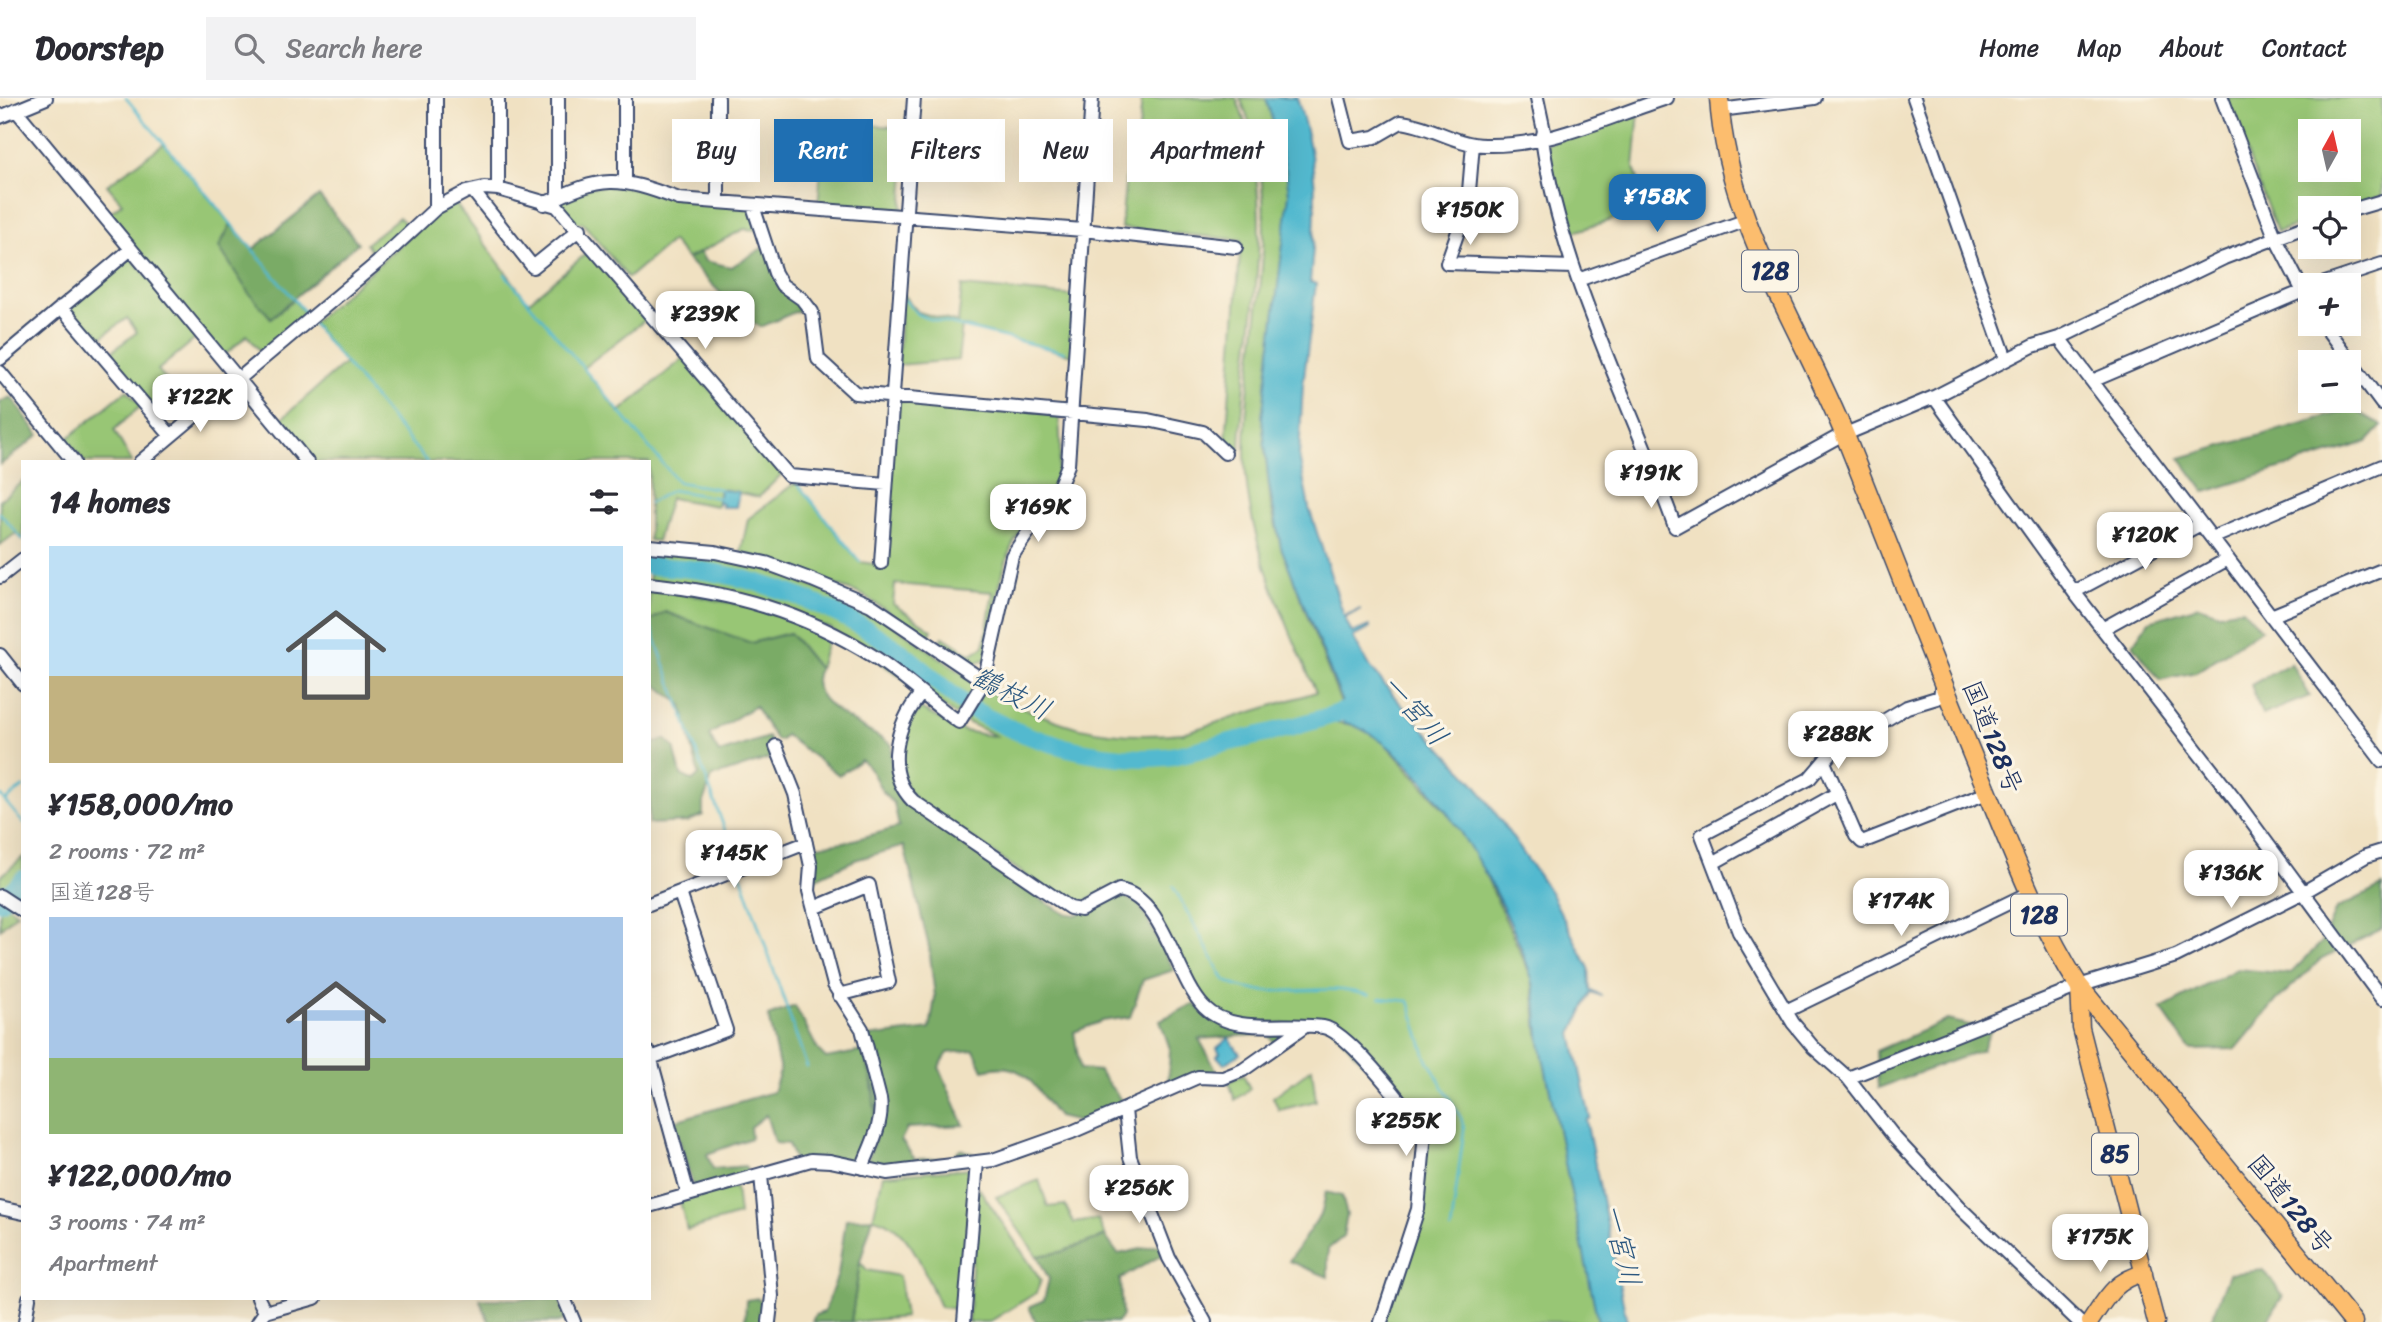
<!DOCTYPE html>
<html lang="en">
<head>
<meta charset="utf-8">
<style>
  :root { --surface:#fff; --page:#f2f2f3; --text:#2b2b33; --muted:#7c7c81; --line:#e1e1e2; --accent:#1f6fb2 }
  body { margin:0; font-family:Sriracha,"Klee One",sans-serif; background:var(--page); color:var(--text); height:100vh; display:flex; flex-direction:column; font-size:26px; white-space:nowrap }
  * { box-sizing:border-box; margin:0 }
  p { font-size:23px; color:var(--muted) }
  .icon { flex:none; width:38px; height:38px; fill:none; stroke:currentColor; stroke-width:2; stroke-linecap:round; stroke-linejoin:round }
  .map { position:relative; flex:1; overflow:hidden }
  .drawer { position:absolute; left:21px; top:362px; width:630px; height:840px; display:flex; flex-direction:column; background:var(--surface); border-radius:0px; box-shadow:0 7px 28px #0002 }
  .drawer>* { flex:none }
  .guide { position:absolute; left:672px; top:21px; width:665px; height:63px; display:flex; gap:14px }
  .needle { width:46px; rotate:8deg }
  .fabs { position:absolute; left:2298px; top:21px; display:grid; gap:14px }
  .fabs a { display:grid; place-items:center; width:63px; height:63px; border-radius:0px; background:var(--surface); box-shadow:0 7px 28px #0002; font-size:35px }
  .price { position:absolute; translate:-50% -60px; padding:0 16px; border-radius:14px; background:#fff; color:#222; font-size:23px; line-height:46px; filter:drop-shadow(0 2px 4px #0008) }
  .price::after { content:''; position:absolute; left:50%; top:42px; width:21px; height:16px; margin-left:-10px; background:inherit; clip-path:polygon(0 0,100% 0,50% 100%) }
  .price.active { background:var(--accent); color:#fff }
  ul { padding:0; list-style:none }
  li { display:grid; align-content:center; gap:14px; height:371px; padding:0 28px }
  li span { display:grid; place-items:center; height:217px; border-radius:0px; color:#555 }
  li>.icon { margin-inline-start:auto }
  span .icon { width:126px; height:126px; fill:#fffc; stroke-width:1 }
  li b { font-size:30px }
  h2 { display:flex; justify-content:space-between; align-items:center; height:84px; padding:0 28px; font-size:30px }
  .pill { padding:0 24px; border-radius:0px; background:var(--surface); box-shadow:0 7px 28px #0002; font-size:24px; line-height:63px }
  .pill.active { background:var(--accent); color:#fff }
  header { display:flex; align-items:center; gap:42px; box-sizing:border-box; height:98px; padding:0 35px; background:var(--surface); border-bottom:2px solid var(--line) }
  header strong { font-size:33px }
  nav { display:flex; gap:38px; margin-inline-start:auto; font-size:24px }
  .search { width:490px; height:63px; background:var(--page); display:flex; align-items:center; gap:18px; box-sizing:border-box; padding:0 24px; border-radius:0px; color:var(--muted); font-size:26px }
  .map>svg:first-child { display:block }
  .green { fill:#98c674; stroke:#5a7a69; stroke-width:2; fill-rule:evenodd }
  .forest { fill:#7aab66; stroke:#4a6d62; stroke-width:2 }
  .water { fill:#52b9cf; stroke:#367496; stroke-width:2 }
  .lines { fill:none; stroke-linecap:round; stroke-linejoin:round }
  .stream { stroke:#52b9cf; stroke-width:2.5 }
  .river { stroke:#52b9cf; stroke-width:18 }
  .minor-casing { stroke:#3b4a6d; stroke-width:16 }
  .major-casing { stroke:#3b4a6d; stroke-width:19 }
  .highway-casing { stroke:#3b4a6d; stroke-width:21 }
  .minor { stroke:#fff; stroke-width:12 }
  .major { stroke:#fcbd6e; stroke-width:16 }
  .highway { stroke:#fcbd6e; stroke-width:18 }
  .labels { text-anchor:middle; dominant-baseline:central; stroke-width:6; stroke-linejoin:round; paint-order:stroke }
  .shield { fill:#fcf5e5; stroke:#5e6a86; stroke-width:2 }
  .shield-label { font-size:24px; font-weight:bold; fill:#1b2f5e }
  .street-label { font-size:26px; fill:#1b2f5e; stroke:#fcf5e5 }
  .water-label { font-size:28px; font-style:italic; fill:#2c5880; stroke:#fcf5e5 }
</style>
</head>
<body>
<header>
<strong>Doorstep</strong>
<div class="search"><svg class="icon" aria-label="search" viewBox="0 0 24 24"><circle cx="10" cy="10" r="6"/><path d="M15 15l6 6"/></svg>Search here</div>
<nav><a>Home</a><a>Map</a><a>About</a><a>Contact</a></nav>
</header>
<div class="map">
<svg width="2382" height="1224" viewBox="0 0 2382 1224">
  <rect width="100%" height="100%" fill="#fcf5e5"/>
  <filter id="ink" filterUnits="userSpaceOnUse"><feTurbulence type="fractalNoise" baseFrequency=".0143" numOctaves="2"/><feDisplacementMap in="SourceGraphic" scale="14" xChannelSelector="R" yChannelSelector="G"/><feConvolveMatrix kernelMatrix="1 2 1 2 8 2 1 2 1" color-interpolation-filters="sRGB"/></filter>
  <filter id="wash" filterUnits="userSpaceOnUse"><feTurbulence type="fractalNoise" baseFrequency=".00686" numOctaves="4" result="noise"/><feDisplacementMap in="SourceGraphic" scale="28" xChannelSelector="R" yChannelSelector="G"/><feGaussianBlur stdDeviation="1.57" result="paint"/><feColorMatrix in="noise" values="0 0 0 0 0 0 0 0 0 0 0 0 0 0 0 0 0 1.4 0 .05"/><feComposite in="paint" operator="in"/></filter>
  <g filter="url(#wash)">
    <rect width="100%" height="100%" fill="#f0e1c2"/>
    <!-- green -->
    <path class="green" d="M 1142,0 L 1236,0 C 1283,112 1244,234 1240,351 L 1235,352 L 1226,343 L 1241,142 L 1121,130 L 1129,43 L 1138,43 Z
      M 1240,0 L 1267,1 L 1286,72 L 1289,96 L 1262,320 L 1271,408 L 1281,449 L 1342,608 L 1331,616 L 1165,657 L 1138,657 L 1077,648 L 1046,640 L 973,609 L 985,591 C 1056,628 1102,643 1183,635 L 1316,594 C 1283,517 1244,438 1245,351 C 1246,233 1290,114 1240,0 Z
      M 2226,0 L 2382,0 L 2382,98 L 2346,110 L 2310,110 L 2310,123 L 2277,134 ZM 2310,33 L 2348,33 L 2348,72 L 2310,72 Z
      M 1639,13 L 1634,70 L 1648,110 L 1565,137 L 1546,46 Z
      M 824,24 L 908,30 L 902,116 L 818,110 Z
      M 164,46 L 231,126 L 219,149 L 271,220 L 294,202 L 309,220 L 263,257 L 247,237 L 223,259 L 106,118 L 122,105 L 107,87 Z
      M 618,87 L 751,111 L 757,132 L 744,131 L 687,161 L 672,143 L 628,180 L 583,125 L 578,125 L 561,108 L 561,101 L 588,89 Z
      M 455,105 L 528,204 L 593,150 L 649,219 L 583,270 L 619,314 L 684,260 L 782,376 L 759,399 L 720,391 L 717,408 L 670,400 L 657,443 L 649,442 L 649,364 L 310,364 L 278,324 L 345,265 L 312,225 L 435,116 Z
      M 399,119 L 411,131 L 383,158 L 375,158 L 366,146 Z
      M 128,156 L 199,238 L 158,272 L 174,291 L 150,312 L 106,258 L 137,234 L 127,220 L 95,244 L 65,209 Z
      M 962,188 L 1075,198 L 1072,257 L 962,228 L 958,262 L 898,267 L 902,195 L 918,214 L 958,225 Z
      M 127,292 L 141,308 L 114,332 L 132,364 L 84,364 L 67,341 Z
      M 896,302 L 1058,314 C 1063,354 1062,383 1036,415 C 1026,427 1014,440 1009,455 C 997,488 993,526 986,561 L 966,568 L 939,546 L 943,539 L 971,556 L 984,548 L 993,494 L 895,486 L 893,506 L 932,532 L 928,540 L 861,496 L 741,454 L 748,421 L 796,384 L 860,464 L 882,467 Z
      M 23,383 L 23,442 L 16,435 L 0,447 L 0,402 Z
      M 649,451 L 680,453 L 751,465 L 869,510 L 976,585 L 965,604 C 930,575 897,545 859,523 C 797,486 721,467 649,465 Z
      M 649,471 C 734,472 822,501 891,550 C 916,568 936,591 963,607 L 956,617 L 830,530 L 649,484 Z
      M 649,489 L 783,515 L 828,539 L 819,571 L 790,535 L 751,545 L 665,514 L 649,523 Z
      M 920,611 L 964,633 L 998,639 L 965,623 L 971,613 L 1017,636 L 1046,646 L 1130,662 L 1182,659 L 1327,623 L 1354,627 L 1382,642 L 1446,713 L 1478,760 L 1532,880 L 1538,935 L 1598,1224 L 1383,1224 L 1421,1114 L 1428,1036 L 1328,925 C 1296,925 1258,929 1227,920 C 1177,904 1168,796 1119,788 C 1106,787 1088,806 1071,808 L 915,701 C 893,673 897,637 920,611 Z
      M 23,759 L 23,776 L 5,794 L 0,791 L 0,779 Z
      M 4,805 L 17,815 L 0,831 L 0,809 Z
      M 1312,970 L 1316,1003 L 1279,1012 L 1273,999 Z
      M 1243,976 L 1250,991 L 1235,1002 L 1229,984 Z
      M 972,1070 L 961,1206 L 958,1211 L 940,1209 C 926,1178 911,1126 873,1120 L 883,1077 Z
      M 1039,1082 L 1048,1109 L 1065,1107 L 1074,1125 L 1098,1121 L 1105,1138 L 1061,1154 L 1037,1158 L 996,1099 Z
      M 736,1089 L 739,1117 L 687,1132 L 680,1103 Z
      M 978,1089 L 1041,1182 L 1036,1195 L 989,1224 L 968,1224 Z
      M 860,1164 L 867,1172 L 899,1178 L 905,1219 L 851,1224 Z"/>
    <!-- forest -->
    <path class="forest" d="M 319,98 L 358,145 L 271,220 L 248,194 L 219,149 L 231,126 L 253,151 Z
      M 764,149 L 804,210 L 761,229 L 745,220 L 687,161 L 700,154 L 705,163 L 731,169 Z
      M 11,299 L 39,337 L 0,367 L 0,304 Z
      M 2353,311 L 2382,328 L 2367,344 L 2205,394 L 2180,360 Z
      M 2198,508 L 2219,515 L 2243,511 L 2261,531 L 2196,574 L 2160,582 L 2133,546 L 2149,523 Z
      M 665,514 L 751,545 L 790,535 L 819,571 C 801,605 869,631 892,647 L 891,669 L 921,716 L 1027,793 L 1064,815 L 1076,817 L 1120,797 L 1139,806 L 1174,872 L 1143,882 L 1130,919 L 1102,923 L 1074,934 L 1080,971 L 1099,973 C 1107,986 1117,994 1124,1007 L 1083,1025 L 1058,1019 C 1034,990 1026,960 983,972 L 974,952 L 948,955 L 939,969 L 964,1027 L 907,1030 L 901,1042 L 915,1061 L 951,1060 L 960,1051 L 973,1056 L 972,1062 L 904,1072 L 866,1067 L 877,1034 L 867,939 L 930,931 L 935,899 L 929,849 L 904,748 L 855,762 L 814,781 L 809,749 L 850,743 L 899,729 L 894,705 C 877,694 877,673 861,662 L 839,677 L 785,637 L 781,642 L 776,642 L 755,608 L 709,637 L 719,655 L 768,639 L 777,658 L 712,679 L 703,705 L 703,717 L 687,724 L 649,726 L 649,647 L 665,641 L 674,649 L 681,677 L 693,683 L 699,677 L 682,607 L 649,581 L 649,523 Z
      M 2291,565 L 2310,598 L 2262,617 L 2251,587 Z
      M 2382,788 L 2382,831 L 2320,862 L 2276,903 L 2236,951 L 2190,952 L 2161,911 L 2237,871 L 2290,876 L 2322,844 L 2336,811 Z
      M 1194,906 C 1219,933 1254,930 1288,932 L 1276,947 L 1268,936 L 1199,941 L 1219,977 L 1168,990 L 1170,951 L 1160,922 Z
      M 795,908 L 818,952 L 826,960 L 863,953 L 878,1003 L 860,1067 L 795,1063 L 788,1046 L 775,1045 L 766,1017 L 750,1029 L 751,1040 L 707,1056 L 713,1071 L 745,1068 L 749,1076 L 694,1092 L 674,1023 L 773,994 L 780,973 L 768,918 Z
      M 1947,922 L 1991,932 L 1982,952 L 1878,990 L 1876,953 Z
      M 1326,1094 L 1342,1098 L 1347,1117 L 1343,1139 L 1328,1151 L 1328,1179 L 1289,1163 L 1322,1114 Z
      M 873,1120 L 860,1164 L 851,1224 L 812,1224 L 815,1217 L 824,1214 L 838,1176 L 846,1121 Z
      M 1105,1138 L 1118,1156 L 1160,1147 L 1162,1157 L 1120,1181 L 1122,1218 L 1117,1224 L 1036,1224 L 1029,1209 L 1044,1202 L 1049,1181 L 1037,1158 L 1061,1154 Z
      M 2264,1172 L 2283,1198 L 2266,1224 L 2210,1224 L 2229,1176 Z
      M 758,1200 L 769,1212 L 766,1224 L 745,1224 L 746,1202 Z
      M 480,1201 L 559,1201 L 568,1221 L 557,1224 L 489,1224 Z"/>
    <!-- water -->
    <path class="water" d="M 1266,0 L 1297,0 C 1320,72 1317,110 1310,184 L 1316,186 L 1303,286 L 1299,358 L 1309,410 L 1344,518 L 1361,511 L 1345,520 L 1352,535 L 1369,528 L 1370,530 L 1353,539 L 1367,565 L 1398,603 L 1476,687 L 1550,794 L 1589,870 L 1590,891 L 1602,898 L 1591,894 L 1572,936 L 1590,1020 L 1586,1022 L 1627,1224 L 1598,1224 C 1579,1132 1560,1041 1541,949 C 1536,927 1539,903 1532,881 C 1510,807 1422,643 1343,624 L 1341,600 L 1281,449 L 1269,387 L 1262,320 L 1289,96 L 1286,72 Z
      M 720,391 L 739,394 L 736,409 L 722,409 L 723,406 L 718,405 Z
      M 1229,940 L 1240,956 L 1224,966 L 1217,958 L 1220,955 L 1217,950 Z"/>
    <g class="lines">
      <!-- stream -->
      <path class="stream" d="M 126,0 L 308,218
        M 505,176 L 678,384 L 720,391
        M 905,202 L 917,216 L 926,220 L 1064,254
        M 312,225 L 427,364
        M 796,384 L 860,464
        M 649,405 L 672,392 L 719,400
        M 0,415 L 23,442
        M 649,524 L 737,765
        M 0,697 L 23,725
        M 5,703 L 23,689
        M 741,777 L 807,969
        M 1173,788 L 1223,880 C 1246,902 1310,889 1342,892 C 1351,893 1360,895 1369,897
        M 1380,900 L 1409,903 L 1426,959 L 1461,1020 L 1464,1031 L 1451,1132"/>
      <!-- river -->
      <path class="river" d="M 649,468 C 737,470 821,500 893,548 C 921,567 943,593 972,611 C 1026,643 1102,665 1165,659 C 1182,657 1200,651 1217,647 C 1267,636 1318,624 1365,605
        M 0,804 L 23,781"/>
    </g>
  </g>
  <g filter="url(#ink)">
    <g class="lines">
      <!-- minor casing -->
      <g class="minor-casing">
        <path id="minor" d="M 436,0 L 436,110
          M 558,0 L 558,99
          M 718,0 L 718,104
          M 1339,0 L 1350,43 L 1375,39 L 1401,24 C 1430,27 1456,47 1485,47 C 1550,49 1607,19 1667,0
          M 1537,0 L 1544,33 L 1542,41 C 1562,178 1629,300 1675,429 L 1836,340 L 1934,299 L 2033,248 L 2059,240 L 2224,160 L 2310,127
          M 1914,0 L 2006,261
          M 2222,0 L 2275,139 L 2310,207
          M 16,12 L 307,364
          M 1720,12 L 1815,0
          M 0,19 L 46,0
          M 1473,46 L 1468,105 L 1447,165 L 1573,169
          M 625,83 L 625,0
          M 498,91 L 498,0
          M 473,93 L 533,169 L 580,131
          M 544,106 C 603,77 617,78 679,101 L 1083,132 L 1236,149
          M 753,108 L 775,175 L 782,187 L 802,201 L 812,214 L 818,261 L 855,295 L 1148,322 L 1203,334 L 1225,355
          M 2348,113 L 2382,103
          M 1578,182 L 1747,122
          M 2319,187 L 2382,166
          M 61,209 L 171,338
          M 2323,226 L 2382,306
          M 2059,240 L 2382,663
          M 0,261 L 131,151
          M 0,274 L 74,364
          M 2092,283 L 2310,190
          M 1934,299 L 2074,494 L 2236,703 L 2382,901
          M 140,364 L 378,164 L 436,110 L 466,94 L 484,90 L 498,91 L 557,108 L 789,378 L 886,386
          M 2212,440 L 2382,368
          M 649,448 L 715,454 L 766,465 L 812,482 L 871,507 L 984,583
          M 881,465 L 914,0
          M 0,479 L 23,461
          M 649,486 C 731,494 803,514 873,558 C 903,577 930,604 959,624 L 984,583 L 1012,458 L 1059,389 L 1068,367 L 1092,0
          M 2074,494 L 2201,426
          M 2271,518 L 2382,472
          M 2104,530 L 2228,461
          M 0,557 L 23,586
          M 1942,585 L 1940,599 L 1907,609 L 1832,654 L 1809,681 L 1702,737 L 1739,834 L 1793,925 L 1813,949 L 1848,980 L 1895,1040 L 1960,1110 L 2079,1224
          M 920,597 C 897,626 883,673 913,703 L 1070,810 L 1081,812 L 1119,792 C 1164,799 1175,879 1204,909 C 1233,938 1287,923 1323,929 C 1349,933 1408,1013 1425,1035 L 1418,1111 L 1381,1224
          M 776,648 L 795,696 L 811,768 L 809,793 L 834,887 L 862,931 L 880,1001 C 884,1025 870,1049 862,1070
          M 1824,664 L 1856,738 L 1862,744 L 1982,697 L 1985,688
          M 1713,765 L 1838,695
          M 0,798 L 23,813
          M 649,806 L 806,745
          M 814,810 L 869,787 L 889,884 L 839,897
          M 1788,912 L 2029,795
          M 649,955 L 688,1096
          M 651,960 L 726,932 L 680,795
          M 1848,980 L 2079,888 L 2176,858 L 2302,795 L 2366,758 L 2382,753
          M 1125,1012 L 1130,1059 L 1169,1160 L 1205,1224
          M 761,1077 L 772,1198 L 769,1224
          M 649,1108 L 811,1062 L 830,1063 L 887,1075 L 993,1062 L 1072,1034 L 1198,979 L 1223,980 L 1243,972 L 1304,929
          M 0,1110 L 23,1115
          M 258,1200 L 265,1214
          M 564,1200 L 574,1224
          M 25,1224 L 29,1200
          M 258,1224 L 265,1214 L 315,1200
          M 964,1224 L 977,1064"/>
      </g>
      <!-- major casing -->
      <g class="major-casing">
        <path id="major" d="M 2079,888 L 2081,930 L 2156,1224
          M 2090,1224 C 2106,1200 2115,1182 2144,1175"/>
      </g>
      <!-- highway casing -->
      <g class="highway-casing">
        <path id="highway" d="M 1719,0 C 1726,122 1801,229 1846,340 C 1891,452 1934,566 1981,678 C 2011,750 2037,822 2079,888 L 2353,1224"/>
      </g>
      <!-- minor -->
      <use href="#minor" class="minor"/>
      <!-- major -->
      <use href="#major" class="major"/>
      <!-- highway -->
      <use href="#highway" class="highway"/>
    </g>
  </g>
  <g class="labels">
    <!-- shield labels -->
    <g class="shield">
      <rect x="1742" y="152.5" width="56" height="41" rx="5"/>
      <rect x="2011" y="796.5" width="56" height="41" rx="5"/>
      <rect x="2092" y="1035.5" width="46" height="41" rx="5"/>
    </g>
    <g class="shield-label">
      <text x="1770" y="173">128</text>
      <text x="2039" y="817">128</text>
      <text x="2115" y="1056">85</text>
    </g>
    <!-- street labels -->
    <g class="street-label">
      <text transform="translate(1993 639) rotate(68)">国道128号</text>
      <text transform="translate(2291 1106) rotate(51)">国道128号</text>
    </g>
    <!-- water labels -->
    <g class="water-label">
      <text transform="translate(1012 595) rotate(27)">鶴枝川</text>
      <text transform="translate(1415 612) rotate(49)">一宮川</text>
      <text transform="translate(1622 1147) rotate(77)">一宮川</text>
    </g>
  </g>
</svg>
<div class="fabs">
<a><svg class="needle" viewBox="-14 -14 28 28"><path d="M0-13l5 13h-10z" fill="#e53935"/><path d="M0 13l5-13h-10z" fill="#7c7c81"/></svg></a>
<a><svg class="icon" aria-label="locate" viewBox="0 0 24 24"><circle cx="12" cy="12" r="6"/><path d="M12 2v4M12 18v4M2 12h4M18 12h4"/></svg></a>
<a>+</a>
<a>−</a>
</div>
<b class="price active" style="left:1657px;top:136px">¥158K</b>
<b class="price" style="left:1470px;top:149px">¥150K</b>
<b class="price" style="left:705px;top:253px">¥239K</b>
<b class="price" style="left:200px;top:336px">¥122K</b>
<b class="price" style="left:1651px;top:412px">¥191K</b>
<b class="price" style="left:1038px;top:446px">¥169K</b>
<b class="price" style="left:2145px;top:474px">¥120K</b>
<b class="price" style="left:1838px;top:673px">¥288K</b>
<b class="price" style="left:734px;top:792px">¥145K</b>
<b class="price" style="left:2231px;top:812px">¥136K</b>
<b class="price" style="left:1901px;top:840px">¥174K</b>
<b class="price" style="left:1406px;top:1060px">¥255K</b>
<b class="price" style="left:1139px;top:1127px">¥256K</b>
<b class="price" style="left:2100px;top:1176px">¥175K</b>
<div class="guide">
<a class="pill">Buy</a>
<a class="pill active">Rent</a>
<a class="pill">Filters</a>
<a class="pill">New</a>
<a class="pill">Apartment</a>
</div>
<section class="drawer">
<h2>14 homes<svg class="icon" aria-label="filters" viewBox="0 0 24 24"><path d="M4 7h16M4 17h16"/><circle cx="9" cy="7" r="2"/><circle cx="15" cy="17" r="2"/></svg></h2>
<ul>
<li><span style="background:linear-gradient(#bfe0f5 60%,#c2b280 0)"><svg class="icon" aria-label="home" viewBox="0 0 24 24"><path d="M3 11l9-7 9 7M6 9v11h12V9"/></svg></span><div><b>¥158,000/mo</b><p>2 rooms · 72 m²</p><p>国道128号</p></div></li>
<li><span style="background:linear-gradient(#a9c7e8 65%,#8fb573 0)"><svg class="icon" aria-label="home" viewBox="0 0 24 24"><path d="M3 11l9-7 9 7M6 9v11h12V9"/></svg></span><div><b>¥122,000/mo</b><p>3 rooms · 74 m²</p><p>Apartment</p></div></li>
</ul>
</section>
</div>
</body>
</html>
